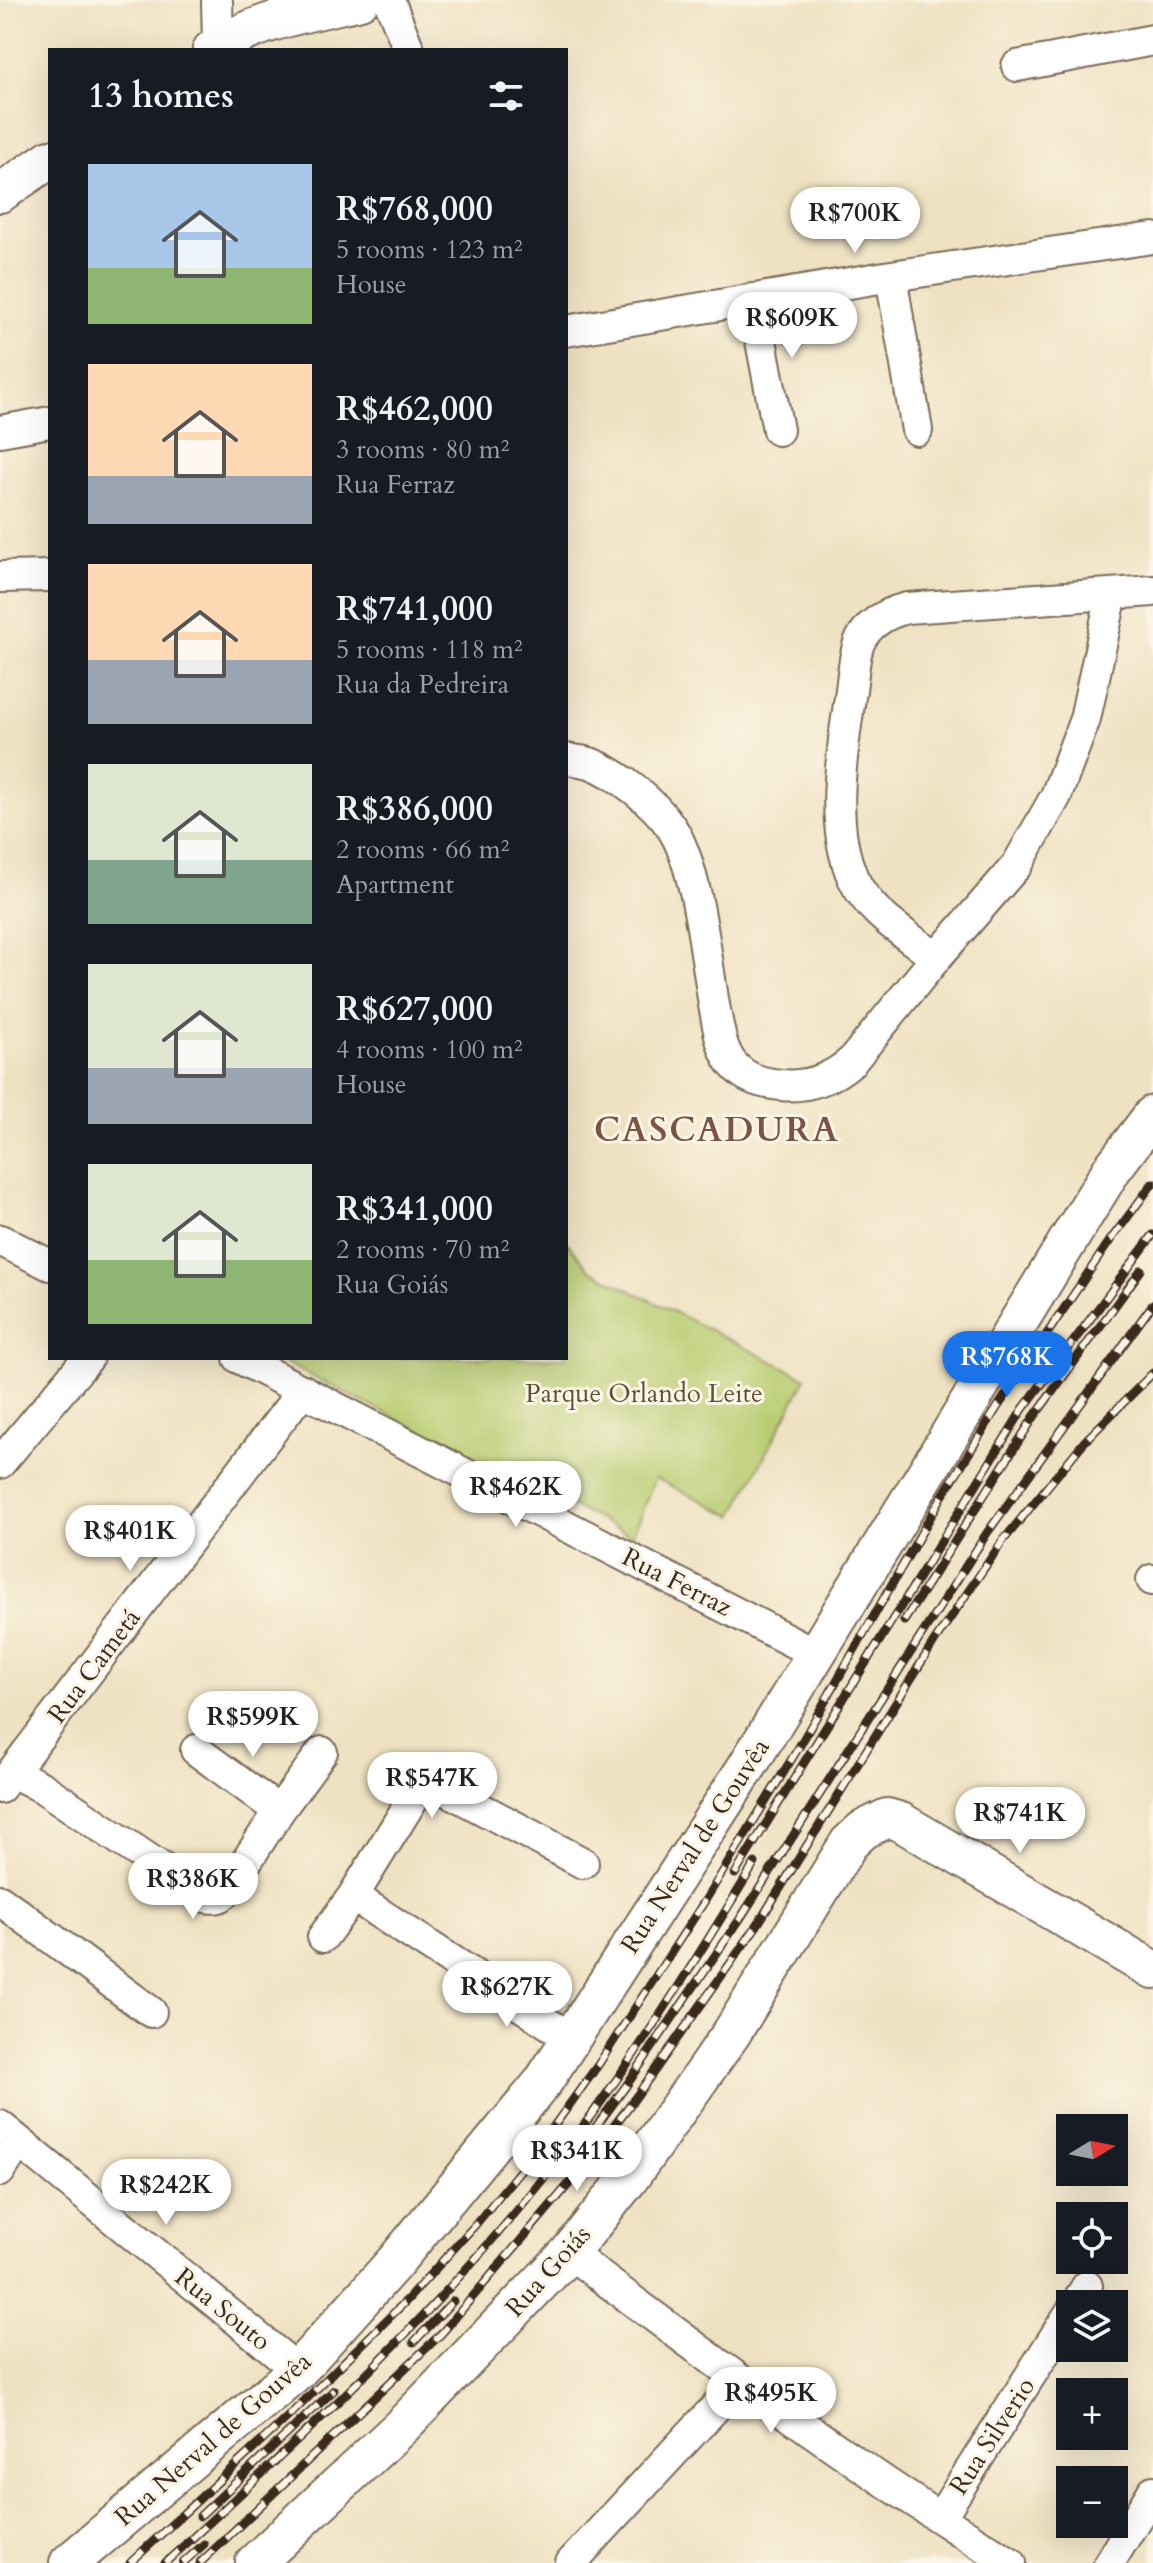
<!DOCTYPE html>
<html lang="en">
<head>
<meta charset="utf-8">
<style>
  :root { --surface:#171b24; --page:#20242c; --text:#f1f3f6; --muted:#9ea1a6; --accent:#1a73e8 }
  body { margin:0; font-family:Cardo,serif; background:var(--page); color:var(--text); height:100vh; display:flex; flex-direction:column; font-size:30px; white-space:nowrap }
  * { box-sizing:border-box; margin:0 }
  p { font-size:26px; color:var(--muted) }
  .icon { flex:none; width:44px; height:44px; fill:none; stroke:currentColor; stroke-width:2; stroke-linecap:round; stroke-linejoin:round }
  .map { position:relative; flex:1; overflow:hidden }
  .drawer { position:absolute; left:48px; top:48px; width:520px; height:1312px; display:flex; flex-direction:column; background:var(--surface); border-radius:0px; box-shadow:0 8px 32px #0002 }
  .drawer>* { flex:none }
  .needle { width:52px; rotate:80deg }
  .buttons { position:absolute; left:1056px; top:2114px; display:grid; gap:16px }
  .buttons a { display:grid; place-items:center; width:72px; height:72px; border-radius:0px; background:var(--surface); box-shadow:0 8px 32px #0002; font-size:40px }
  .price { position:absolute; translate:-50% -68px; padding:0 18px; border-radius:28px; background:#fff; color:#222; font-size:26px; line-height:52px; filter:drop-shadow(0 2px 4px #0008) }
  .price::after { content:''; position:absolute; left:50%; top:48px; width:24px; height:18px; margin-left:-12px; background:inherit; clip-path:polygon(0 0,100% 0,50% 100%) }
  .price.selected { background:var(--accent); color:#fff }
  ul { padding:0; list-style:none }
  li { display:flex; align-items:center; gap:24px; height:200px; padding:0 40px }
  li span { display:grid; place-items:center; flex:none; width:224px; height:160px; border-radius:0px; color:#555 }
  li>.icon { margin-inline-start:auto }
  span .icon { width:96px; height:96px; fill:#fffc; stroke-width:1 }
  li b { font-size:34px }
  h2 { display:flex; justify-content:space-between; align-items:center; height:96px; padding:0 40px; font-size:34px }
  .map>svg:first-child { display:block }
  .green { fill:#b7cc70; stroke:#797b47; stroke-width:2 }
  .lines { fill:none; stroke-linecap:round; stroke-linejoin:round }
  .minor-casing { stroke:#7a6a57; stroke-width:34 }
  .major-casing { stroke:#7a6a57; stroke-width:42 }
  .minor { stroke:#fff; stroke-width:30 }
  .major { stroke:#fff; stroke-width:38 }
  .rail-casing { stroke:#3b2a1e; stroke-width:9 }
  .rail { stroke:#fcf5e5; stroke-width:6; stroke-dasharray:18; stroke-linecap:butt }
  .labels { text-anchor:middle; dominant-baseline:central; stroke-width:6; stroke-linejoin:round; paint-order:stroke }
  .park-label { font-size:26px; fill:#5a5232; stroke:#fcf5e5 }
  .street-label { font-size:26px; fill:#3b2a1e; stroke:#fcf5e5 }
  .district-label { font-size:34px; font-weight:bold; letter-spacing:2px; fill:#7c5344; stroke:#fcf5e5 }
</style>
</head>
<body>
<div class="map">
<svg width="1153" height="2563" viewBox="0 0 1153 2563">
  <rect width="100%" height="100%" fill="#fcf5e5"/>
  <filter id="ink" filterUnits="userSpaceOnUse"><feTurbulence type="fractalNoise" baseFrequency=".0125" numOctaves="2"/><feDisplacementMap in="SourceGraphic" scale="16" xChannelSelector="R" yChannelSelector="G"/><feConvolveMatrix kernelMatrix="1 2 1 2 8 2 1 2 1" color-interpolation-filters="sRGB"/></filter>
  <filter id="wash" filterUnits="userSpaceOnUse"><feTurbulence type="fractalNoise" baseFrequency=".006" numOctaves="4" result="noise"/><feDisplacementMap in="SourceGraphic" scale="32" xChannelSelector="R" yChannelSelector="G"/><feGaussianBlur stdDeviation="1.8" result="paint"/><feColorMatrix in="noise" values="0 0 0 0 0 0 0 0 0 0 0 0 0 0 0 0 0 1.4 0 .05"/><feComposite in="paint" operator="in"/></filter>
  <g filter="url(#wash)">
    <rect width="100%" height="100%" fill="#efe2c2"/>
    <!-- green -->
    <path class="green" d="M 566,1241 L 590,1270 L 806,1378 L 733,1516 L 655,1478 L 632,1536 L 275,1358 L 566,1358 Z"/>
  </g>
  <g filter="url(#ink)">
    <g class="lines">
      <!-- minor casing -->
      <g class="minor-casing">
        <path id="minor" d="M 217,0 L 218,46
          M 389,0 L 409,50
          M 1017,66 L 1153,40
          M 891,276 L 917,430
          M 753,299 L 778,430
          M 566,331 L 891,276 L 1153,238
          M 0,431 L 50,422
          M 0,577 L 50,576
          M 566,759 C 574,760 583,761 590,763 C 617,773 655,803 671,827 C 697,864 706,957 714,1005 C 718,1024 720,1047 732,1063 C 745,1079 761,1083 781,1085 C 808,1088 833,1078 853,1060 L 936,958 C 907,934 870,915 853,878 C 829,824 842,754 850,697 C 853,680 853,659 859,643 C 868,623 887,613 907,608 L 1153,591
          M 936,958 L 1017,865 L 1056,796 L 1085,719 L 1112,594
          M 0,1240 L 50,1265
          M 239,1358 L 816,1654
          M 0,1463 L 88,1358
          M 1152,1580 L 1153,1580
          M 196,1750 L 279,1811
          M 13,1772 L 43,1788 L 205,1897 C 215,1899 221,1898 228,1890 L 279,1811 L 322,1752
          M 0,1788 L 303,1390
          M 353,1896 L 572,2039
          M 0,1900 L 151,2012
          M 323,1937 L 353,1896 L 419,1789 L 424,1785 L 437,1785 L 583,1863
          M 0,2126 L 298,2370
          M 0,2171 L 19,2142
          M 569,2253 C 713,2361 857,2469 1011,2563
          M 1076,2304 L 1087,2286
          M 940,2518 L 1070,2313
          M 571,2563 L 740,2381
          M 1109,2563 L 1153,2491"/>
      </g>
      <!-- major casing -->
      <g class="major-casing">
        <path id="major" d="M 212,50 C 256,20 310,12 360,0
          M 0,193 L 50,159
          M 69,2563 L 298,2370 L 394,2263 L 543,2082 L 748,1765 L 1112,1169 L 1153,1115
          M 255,2563 L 403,2425 L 569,2253 L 630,2177 L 731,2034 L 849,1843 L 863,1830 L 887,1818 L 901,1822 L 1153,1970"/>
      </g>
      <!-- minor -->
      <use href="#minor" class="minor"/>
      <!-- major -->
      <use href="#major" class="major"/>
      <!-- rail casing -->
      <g class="rail-casing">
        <path id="rail" d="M 904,1621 L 1034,1417 L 1141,1270
          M 735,1874 L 1023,1409 L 1153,1235
          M 595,2128 L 626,2086 L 740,1919 L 987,1533 L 1153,1304
          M 414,2342 L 453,2301
          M 200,2516 L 334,2390
          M 130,2563 L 292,2413 L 407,2300 L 476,2224 L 536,2151 L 598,2065 L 706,1899 L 799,1747 L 940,1500 L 997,1408 L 1109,1242 L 1153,1183
          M 165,2563 C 302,2438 439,2312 554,2165 C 628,2070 692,1966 755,1863
          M 183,2563 L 204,2544
          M 200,2563 L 441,2334 L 580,2171 L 638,2094 L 756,1927 L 934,1642 L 1002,1542 L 1084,1442 L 1153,1373"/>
      </g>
      <!-- rail -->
      <use href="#rail" class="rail"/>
    </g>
  </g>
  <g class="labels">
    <!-- park labels -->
    <g class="park-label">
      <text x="644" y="1393">Parque Orlando Leite</text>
    </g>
    <!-- street labels -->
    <g class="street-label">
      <text transform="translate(677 1582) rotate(27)">Rua Ferraz</text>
      <text transform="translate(94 1666) rotate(-53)">Rua Cametá</text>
      <text transform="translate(695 1846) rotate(-57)">Rua Nerval de Gouvêa</text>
      <text transform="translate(548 2271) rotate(-48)">Rua Goiás</text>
      <text transform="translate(223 2309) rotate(39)">Rua Souto</text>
      <text transform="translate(992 2436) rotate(-57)">Rua Silverio</text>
      <text transform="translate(213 2439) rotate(-41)">Rua Nerval de Gouvêa</text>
    </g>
    <!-- district labels -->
    <g class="district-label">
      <text x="717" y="1130">CASCADURA</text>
    </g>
  </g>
</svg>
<div class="buttons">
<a><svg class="needle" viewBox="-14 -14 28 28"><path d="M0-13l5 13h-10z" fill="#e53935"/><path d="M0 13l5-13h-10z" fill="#9ea1a6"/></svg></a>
<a><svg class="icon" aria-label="locate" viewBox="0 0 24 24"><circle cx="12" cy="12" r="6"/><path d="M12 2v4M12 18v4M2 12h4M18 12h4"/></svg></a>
<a><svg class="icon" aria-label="layers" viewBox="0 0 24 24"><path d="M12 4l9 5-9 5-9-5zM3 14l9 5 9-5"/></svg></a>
<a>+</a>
<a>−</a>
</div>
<b class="price" style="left:855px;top:255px">R$700K</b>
<b class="price" style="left:792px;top:360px">R$609K</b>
<b class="price selected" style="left:1007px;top:1399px">R$768K</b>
<b class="price" style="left:516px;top:1529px">R$462K</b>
<b class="price" style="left:130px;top:1573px">R$401K</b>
<b class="price" style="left:253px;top:1759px">R$599K</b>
<b class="price" style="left:432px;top:1820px">R$547K</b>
<b class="price" style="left:1020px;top:1855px">R$741K</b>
<b class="price" style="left:193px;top:1921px">R$386K</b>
<b class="price" style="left:507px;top:2029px">R$627K</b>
<b class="price" style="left:577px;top:2193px">R$341K</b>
<b class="price" style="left:166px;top:2227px">R$242K</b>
<b class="price" style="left:771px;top:2435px">R$495K</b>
<section class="drawer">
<h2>13 homes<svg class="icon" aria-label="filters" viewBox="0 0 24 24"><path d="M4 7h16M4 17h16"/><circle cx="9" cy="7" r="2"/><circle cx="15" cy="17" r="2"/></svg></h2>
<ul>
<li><span style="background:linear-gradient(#a9c7e8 65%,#8fb573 0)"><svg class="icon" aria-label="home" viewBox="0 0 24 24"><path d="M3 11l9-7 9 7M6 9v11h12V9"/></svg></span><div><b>R$768,000</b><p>5 rooms · 123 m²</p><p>House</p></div></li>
<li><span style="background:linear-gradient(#ffd9b3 70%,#9aa5b1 0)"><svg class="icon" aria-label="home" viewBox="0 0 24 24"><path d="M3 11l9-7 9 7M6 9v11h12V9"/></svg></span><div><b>R$462,000</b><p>3 rooms · 80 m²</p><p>Rua Ferraz</p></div></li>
<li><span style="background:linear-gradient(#ffd9b3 60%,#9aa5b1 0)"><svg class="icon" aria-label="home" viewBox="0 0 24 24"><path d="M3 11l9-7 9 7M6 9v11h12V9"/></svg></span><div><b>R$741,000</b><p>5 rooms · 118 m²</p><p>Rua da Pedreira</p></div></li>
<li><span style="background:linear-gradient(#dfe7d0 60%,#7fa58c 0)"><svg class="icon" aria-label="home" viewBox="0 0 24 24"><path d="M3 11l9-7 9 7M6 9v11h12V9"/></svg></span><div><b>R$386,000</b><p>2 rooms · 66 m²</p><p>Apartment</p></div></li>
<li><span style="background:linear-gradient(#dfe7d0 65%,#9aa5b1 0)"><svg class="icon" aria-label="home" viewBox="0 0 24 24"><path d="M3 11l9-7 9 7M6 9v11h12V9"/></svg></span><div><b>R$627,000</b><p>4 rooms · 100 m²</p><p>House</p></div></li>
<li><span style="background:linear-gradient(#dfe7d0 60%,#8fb573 0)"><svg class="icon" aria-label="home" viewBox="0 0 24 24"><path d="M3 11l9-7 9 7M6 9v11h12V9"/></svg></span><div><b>R$341,000</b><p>2 rooms · 70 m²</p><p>Rua Goiás</p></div></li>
</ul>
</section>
</div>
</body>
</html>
